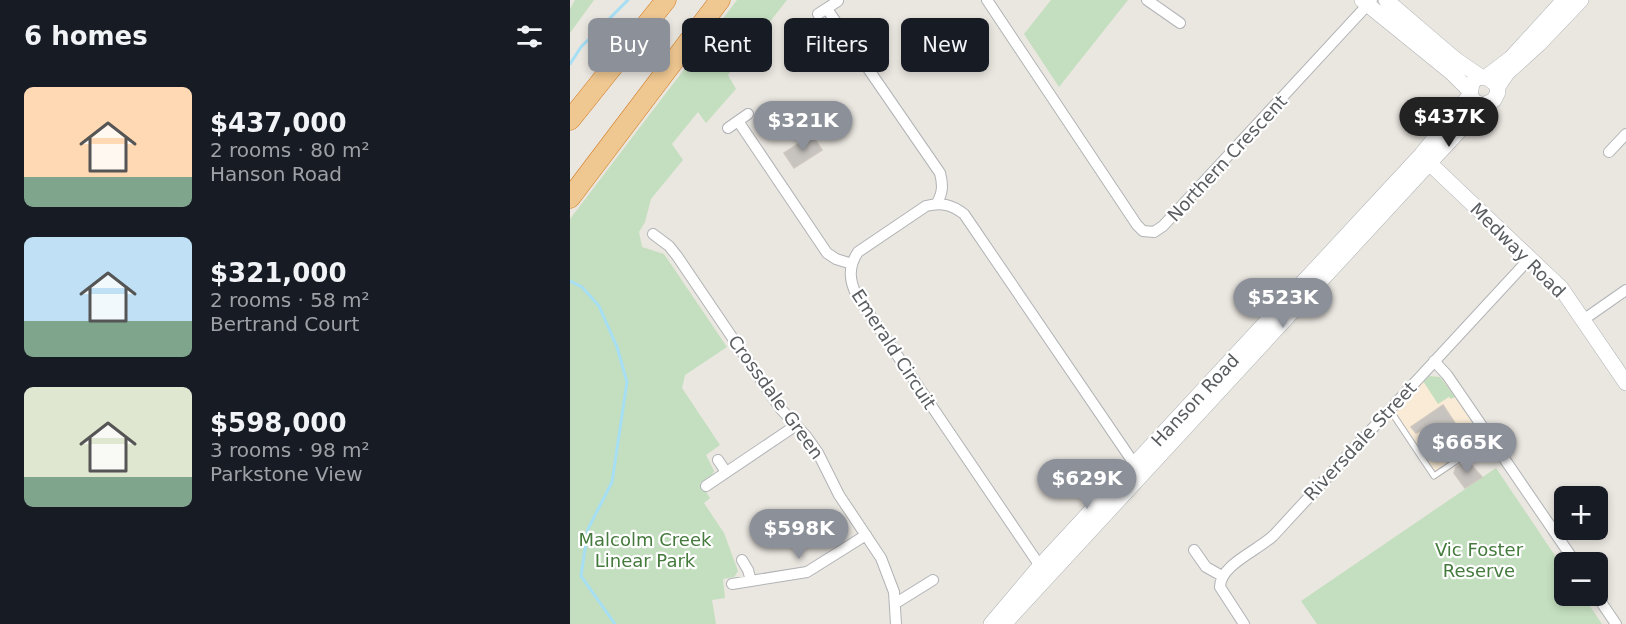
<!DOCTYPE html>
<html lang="en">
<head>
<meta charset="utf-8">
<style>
  :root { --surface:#171b24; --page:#242831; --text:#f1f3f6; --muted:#9ea1a6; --accent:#8c9099 }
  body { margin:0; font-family:"DejaVu Sans",sans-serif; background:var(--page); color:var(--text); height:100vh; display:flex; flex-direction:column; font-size:22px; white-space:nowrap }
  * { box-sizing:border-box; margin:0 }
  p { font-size:20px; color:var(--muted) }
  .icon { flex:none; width:33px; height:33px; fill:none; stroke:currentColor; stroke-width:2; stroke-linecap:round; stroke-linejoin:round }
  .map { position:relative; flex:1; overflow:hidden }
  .side { display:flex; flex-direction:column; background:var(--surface); width:570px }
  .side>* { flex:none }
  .banner { position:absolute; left:18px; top:18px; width:570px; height:54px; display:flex; gap:12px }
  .controls { position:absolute; left:984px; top:486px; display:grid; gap:12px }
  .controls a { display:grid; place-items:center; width:54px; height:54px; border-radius:9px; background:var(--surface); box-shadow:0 3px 9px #0003; font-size:30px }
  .price { position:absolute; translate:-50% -51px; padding:0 14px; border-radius:21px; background:var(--accent); color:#fff; font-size:20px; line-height:39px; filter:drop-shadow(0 2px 3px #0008) }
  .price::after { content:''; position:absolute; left:50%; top:36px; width:18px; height:14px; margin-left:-9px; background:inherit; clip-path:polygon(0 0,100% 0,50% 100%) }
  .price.on { background:#222; color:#fff }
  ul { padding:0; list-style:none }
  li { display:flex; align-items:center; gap:18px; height:150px; padding:0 24px }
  li span { display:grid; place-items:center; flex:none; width:168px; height:120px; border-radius:9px; color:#555 }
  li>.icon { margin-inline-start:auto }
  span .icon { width:72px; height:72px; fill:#fffc; stroke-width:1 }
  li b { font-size:26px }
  h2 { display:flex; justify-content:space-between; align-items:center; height:72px; padding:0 24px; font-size:26px }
  .pill { padding:0 21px; border-radius:9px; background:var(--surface); box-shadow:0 3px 9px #0003; font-size:21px; line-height:54px }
  .pill.on { background:var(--accent); color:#fff }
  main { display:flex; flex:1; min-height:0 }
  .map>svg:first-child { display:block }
  .commercial { fill:#f9ebd6 }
  .green { fill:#c4dfbf }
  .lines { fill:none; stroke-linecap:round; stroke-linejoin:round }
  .stream { stroke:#a6dff4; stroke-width:3 }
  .building { fill:#c7c3bf; stroke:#cec7bf; stroke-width:1.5 }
  .lane-casing { stroke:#b1b3b6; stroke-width:7 }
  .street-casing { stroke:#b1b3b6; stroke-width:12 }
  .secondary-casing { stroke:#b0b4b6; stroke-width:16 }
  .highway-casing { stroke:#d0781a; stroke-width:21 }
  .lane { stroke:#fff; stroke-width:5 }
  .street { stroke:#fff; stroke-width:10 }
  .secondary { stroke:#fff; stroke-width:15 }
  .highway { stroke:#efc791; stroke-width:20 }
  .labels { text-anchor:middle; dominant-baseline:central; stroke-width:4.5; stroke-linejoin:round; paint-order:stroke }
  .street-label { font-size:18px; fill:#595d5f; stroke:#fff }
  .park-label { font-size:18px; fill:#447a3c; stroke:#fff }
</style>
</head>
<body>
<main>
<section class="side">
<h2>6 homes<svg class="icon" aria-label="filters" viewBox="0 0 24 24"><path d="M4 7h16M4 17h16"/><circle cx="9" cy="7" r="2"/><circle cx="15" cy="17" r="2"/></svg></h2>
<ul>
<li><span style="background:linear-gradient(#ffd9b3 75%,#7fa58c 0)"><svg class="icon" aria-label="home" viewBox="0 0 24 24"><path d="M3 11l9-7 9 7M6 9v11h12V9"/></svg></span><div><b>$437,000</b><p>2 rooms · 80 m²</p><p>Hanson Road</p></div></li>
<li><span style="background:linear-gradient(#bfe0f5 70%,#7fa58c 0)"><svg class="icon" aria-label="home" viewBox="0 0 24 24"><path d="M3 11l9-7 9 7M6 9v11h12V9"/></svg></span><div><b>$321,000</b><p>2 rooms · 58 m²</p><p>Bertrand Court</p></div></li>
<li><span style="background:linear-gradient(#dfe7d0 75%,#7fa58c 0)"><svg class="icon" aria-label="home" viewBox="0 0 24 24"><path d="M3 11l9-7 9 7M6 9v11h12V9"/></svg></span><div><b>$598,000</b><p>3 rooms · 98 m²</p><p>Parkstone View</p></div></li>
</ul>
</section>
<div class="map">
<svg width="1056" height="624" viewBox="0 0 1056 624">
  <rect width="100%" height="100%" fill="#eae6e0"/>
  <!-- commercial -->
  <path class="commercial" d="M 860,376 L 867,376 L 875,381 L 917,444 L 864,481 L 824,422 L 817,420 L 854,380 Z"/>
  <!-- green -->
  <path class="green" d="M 5,0 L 24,0 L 0,33 L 0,9 Z
    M 167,0 L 217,0 L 158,75 L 166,89 L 136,123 L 128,112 L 102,144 L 113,160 L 81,199 L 75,222 L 69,232 L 72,247 L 94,254 L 157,347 L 115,375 L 112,388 L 150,445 L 136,455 L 144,471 L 142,475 L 130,483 L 140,498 L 134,503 L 154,533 L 168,571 L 164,577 L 153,579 L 155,598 L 142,600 L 146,624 L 0,624 L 0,219 Z
    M 481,0 L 558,0 L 489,87 L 454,34 Z
    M 860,376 L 870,377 L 885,397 L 881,399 L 879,397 L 868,404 L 853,381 Z
    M 926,468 L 994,569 L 994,596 L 1013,596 L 1032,624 L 747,624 L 731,601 Z"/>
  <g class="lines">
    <!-- stream -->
    <path class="stream" d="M 0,64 L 11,47 L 58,0
      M 0,281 L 12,287 L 29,306 L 47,347 L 57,382 L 42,482 L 18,529 L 11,576 L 45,624"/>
  </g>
  <!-- building -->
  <path class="building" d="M 242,135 L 252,150 L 224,168 L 214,153 Z
    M 873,405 L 900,446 L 876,462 L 865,446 L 863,448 L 850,431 L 846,433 L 841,427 Z
    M 897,460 L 912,477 L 895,488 L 884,473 L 886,467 Z"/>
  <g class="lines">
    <!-- lane casing -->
    <g class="lane-casing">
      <path id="lane" d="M 820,410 L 864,476 L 920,438"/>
    </g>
    <!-- street casing -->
    <g class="street-casing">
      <path id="street" d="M 417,0 L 567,225 L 573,231 L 584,232 L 593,226 L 802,0
        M 577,0 L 610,23
        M 257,9 L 370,173 C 373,185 373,192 367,203
        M 248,14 L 268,1
        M 168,121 L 257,253 L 266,259 L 282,264
        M 158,128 L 178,114
        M 1039,152 L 1056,134
        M 83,234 L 99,246 L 107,256 L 210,408 L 236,436 L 248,453 L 269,495 L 311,558 L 324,592 L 326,624
        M 1013,320 L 1056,290
        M 864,361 L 877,375 L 1005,562
        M 148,460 L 156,472
        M 136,486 L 225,426
        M 624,550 L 636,567 L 652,576
        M 172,560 L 178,570 L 181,581
        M 470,566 L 287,296 C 279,280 278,267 288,252 L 356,206 C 372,202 382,205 394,214 L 561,459 L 570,468
        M 162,584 L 237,572 L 296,535
        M 1027,596 L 1046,624
        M 326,603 L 363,580
        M 674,624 L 650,587 C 650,565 687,551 703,536 L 960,258"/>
    </g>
    <!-- secondary casing -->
    <g class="secondary-casing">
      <path id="secondary" d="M 792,0 L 882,73 L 900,91
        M 816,0 L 885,59 L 911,77
        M 916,77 L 926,84 L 928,92 L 924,100 L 913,105 L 905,102 L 900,95 L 902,83 L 907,78 L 916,77 L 941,58 L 994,0
        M 927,88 L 937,73 L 969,44 L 1011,0
        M 853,157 L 991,288 L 1056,383
        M 421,624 L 470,566 L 851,155 L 900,95
        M 434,624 L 913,105"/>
    </g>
    <!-- highway casing -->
    <g class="highway-casing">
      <path id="highway" d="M 0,120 L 96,0
        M 0,198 L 150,0"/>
    </g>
    <!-- lane -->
    <use href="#lane" class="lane"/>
    <!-- street -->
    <use href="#street" class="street"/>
    <!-- secondary -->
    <use href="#secondary" class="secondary"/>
    <!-- highway -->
    <use href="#highway" class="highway"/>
  </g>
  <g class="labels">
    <!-- street labels -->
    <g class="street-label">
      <text transform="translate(657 158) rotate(-47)">Northern Crescent</text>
      <text transform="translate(948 250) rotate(45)">Medway Road</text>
      <text transform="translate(324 349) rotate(57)">Emerald Circuit</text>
      <text transform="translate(206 397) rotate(54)">Crossdale Green</text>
      <text transform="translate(625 400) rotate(-47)">Hanson Road</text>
      <text transform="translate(790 441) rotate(-47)">Riversdale Street</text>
    </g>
    <!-- park labels -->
    <g class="park-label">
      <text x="75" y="539">Malcolm Creek<tspan x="75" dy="21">Linear Park</tspan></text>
      <text x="909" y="549">Vic Foster<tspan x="909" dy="21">Reserve</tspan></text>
    </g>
  </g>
</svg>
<div class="controls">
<a>+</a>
<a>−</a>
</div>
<b class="price on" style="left:879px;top:148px">$437K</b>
<b class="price" style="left:233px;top:152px">$321K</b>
<b class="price" style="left:713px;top:329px">$523K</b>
<b class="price" style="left:897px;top:474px">$665K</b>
<b class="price" style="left:517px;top:510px">$629K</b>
<b class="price" style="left:229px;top:560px">$598K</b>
<div class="banner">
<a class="pill on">Buy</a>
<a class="pill">Rent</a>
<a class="pill">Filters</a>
<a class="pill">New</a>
</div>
</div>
</main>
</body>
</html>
